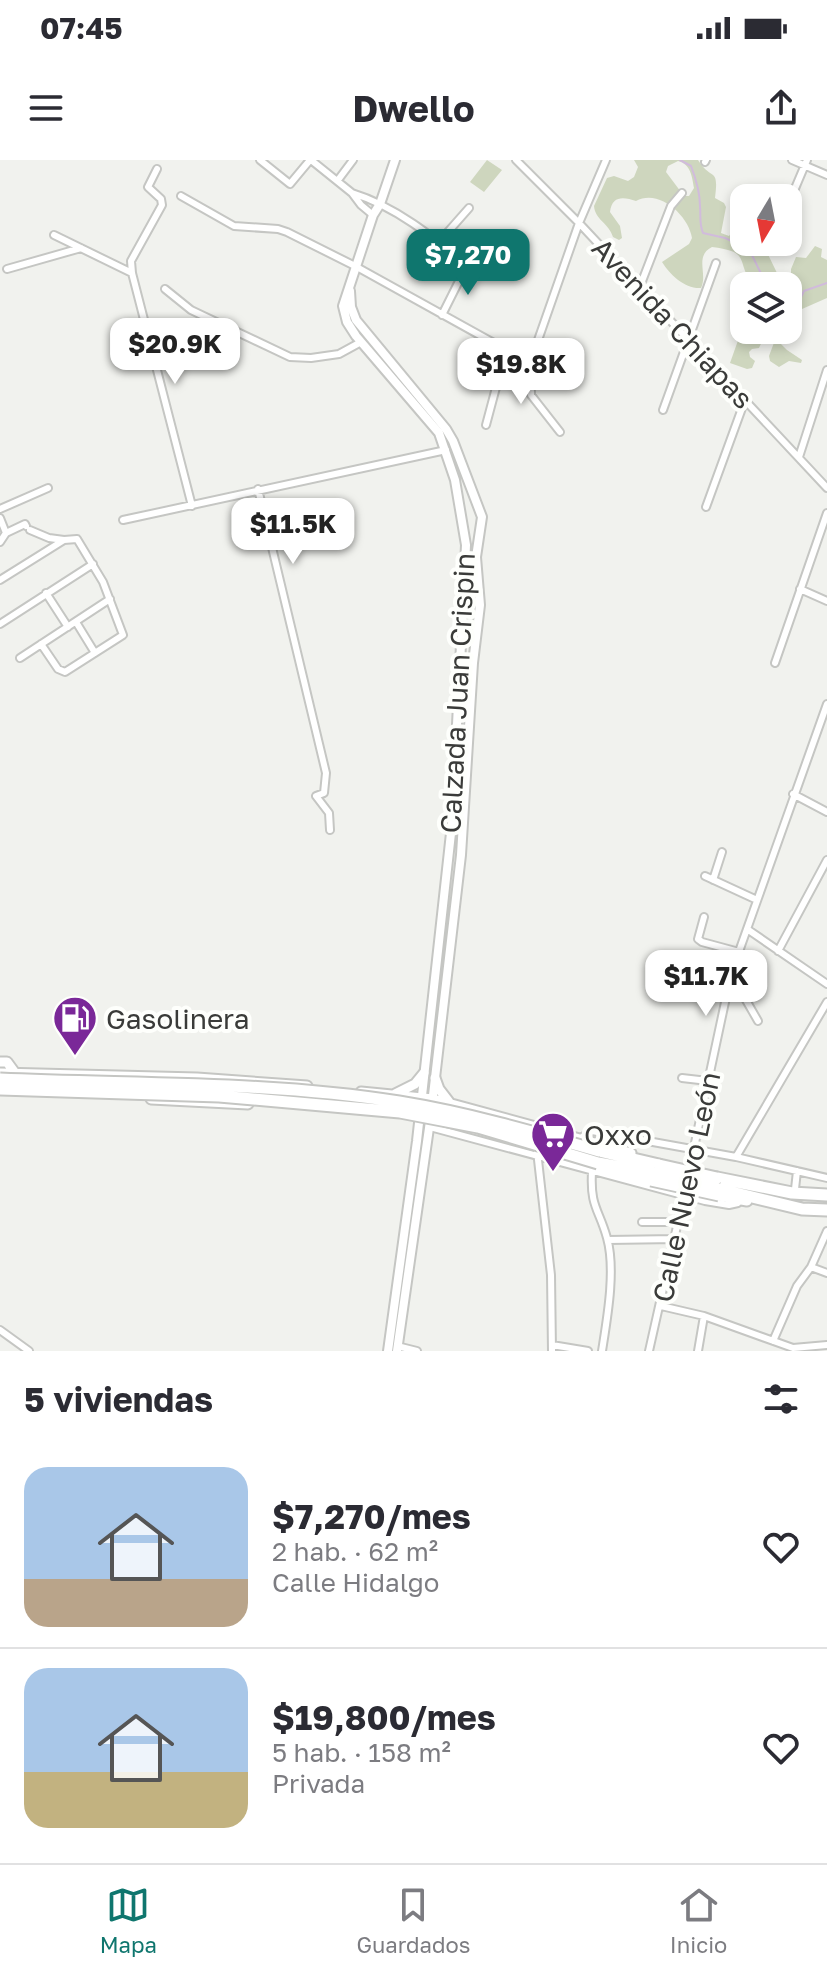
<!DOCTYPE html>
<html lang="es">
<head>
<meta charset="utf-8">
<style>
  :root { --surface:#fff; --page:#f2f2f3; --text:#2b2b33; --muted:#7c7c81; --line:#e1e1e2; --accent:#0f766e }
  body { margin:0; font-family:"Golos Text",sans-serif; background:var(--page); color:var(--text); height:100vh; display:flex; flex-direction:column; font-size:30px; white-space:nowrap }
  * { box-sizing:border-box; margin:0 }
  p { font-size:26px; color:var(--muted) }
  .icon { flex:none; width:44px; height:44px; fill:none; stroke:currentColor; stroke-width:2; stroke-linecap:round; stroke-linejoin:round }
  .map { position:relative; height:1191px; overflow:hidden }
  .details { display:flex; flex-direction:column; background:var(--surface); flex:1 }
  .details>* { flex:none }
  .needle { width:52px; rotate:190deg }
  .buttons { position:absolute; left:730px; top:24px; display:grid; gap:16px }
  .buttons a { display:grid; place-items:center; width:72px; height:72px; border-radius:16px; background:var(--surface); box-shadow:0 4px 12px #0003; font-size:40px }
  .price { position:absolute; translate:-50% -68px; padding:0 18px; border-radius:16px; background:#fff; color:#222; font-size:26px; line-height:52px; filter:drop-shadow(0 2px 4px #0008) }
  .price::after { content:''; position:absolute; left:50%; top:48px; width:24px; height:18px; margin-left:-12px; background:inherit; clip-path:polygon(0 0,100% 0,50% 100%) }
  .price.active { background:var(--accent); color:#fff }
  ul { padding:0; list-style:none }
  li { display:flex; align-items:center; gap:24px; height:200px; padding:0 24px }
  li+li { border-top:2px solid var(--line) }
  li span { display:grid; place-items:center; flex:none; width:224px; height:160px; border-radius:24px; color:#555 }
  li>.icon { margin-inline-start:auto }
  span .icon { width:96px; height:96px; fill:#fffc; stroke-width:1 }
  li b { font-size:34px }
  h2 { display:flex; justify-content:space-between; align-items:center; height:96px; padding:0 24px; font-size:34px }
  .status { display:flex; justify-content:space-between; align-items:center; height:56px; padding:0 40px; background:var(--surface); direction:ltr }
  .status svg { height:22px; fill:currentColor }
  header { display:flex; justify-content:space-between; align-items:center; height:104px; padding:0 24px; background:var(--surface); font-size:36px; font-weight:700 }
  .tab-bar { display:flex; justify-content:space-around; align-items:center; height:112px; border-top:2px solid var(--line); background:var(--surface); font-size:22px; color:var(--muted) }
  .tab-bar a { display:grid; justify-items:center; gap:4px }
  .tab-bar .active { color:var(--accent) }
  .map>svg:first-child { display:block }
  .green { fill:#ced6be; fill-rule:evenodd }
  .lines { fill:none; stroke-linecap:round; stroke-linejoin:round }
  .stream { stroke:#d1bbdc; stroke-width:2 }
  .street-casing { stroke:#c5c6c3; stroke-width:10 }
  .secondary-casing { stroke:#c5c6c3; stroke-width:12 }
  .primary-casing { stroke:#c5c6c3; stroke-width:13 }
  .highway-casing { stroke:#c5c6c3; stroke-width:15 }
  .street { stroke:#fff; stroke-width:6 }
  .secondary { stroke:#fff; stroke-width:8 }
  .primary { stroke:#fff; stroke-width:9 }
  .highway { stroke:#fff; stroke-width:11 }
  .primary-bridge-casing { stroke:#c5c6c3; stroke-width:13; stroke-linecap:butt }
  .highway-bridge-casing { stroke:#c5c6c3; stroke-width:15; stroke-linecap:butt }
  .primary-bridge { stroke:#fff; stroke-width:9 }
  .highway-bridge { stroke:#fff; stroke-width:11 }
  .labels { text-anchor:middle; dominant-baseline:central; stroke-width:8; stroke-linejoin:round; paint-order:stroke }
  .street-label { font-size:28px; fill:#3a3b39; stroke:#fefffc }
  .poi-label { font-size:28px; fill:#3a3b39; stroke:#fefffc; text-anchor:start }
</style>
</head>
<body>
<div class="status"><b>07:45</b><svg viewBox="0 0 49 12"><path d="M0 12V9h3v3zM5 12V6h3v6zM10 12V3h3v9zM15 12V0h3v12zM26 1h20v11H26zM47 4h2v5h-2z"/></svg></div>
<header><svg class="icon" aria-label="menu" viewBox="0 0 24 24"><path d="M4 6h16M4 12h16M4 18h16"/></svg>Dwello<svg class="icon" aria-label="share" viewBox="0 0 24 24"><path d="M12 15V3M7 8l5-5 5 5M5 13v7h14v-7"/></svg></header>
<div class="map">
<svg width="827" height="1191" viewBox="0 0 827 1191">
  <rect width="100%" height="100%" fill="#f1f2ee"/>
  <!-- green -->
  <path class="green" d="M 487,0 L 502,10 L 484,32 L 470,22 Z
    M 634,0 L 698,0 C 712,22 719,6 715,38 L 724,43 L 726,47 L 721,73 L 729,76 L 737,65 L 744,63 L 744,82 L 762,82 L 777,113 L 785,119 L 791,118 L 791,109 L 796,97 L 806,98 L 815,86 L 822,89 L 821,97 L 827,100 L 827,138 L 802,149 L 791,168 L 778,181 L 787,190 L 802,200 L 801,203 L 789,201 L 779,207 L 770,201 L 769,196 L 775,180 L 765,175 L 759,188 L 752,189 L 749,192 L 750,197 L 755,201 L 752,208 L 747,209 L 730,203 L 741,172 L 753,177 L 755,175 L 754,170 L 788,170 L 788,126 L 752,126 C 736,98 750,92 712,87 C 694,96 708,114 701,128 C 685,129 670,115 662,102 L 689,84 L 692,78 C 689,56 659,28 636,41 C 624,37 612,35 610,52 L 620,66 L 622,78 L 619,80 L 613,77 C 609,63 595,60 594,46 L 607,18 L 614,16 L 628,21 L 634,17 L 638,7 ZM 678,1 C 691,4 692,17 694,28 L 689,36 L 684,36 L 666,12 L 668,6 Z"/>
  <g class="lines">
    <!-- stream -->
    <path class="stream" d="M 680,0 L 691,6 C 696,19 700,33 700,46 C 701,57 699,63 703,73 L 725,78 L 749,89 L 767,126
      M 788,145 L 800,139 L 804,131 L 827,123"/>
    <!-- street casing -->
    <g class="street-casing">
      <path id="street" d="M 260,0 L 290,24 L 310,0
        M 311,0 L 352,33 L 361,45 L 373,55
        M 516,0 L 579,63 L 827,328
        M 792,0 L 827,15
        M 705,2 L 706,0
        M 157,9 L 148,27 L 161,39 L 162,45 L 131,101 L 132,113 L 192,346
        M 338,20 L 353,0
        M 352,33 C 395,46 433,77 467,105 L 442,155
        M 181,36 L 234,66 L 278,69 L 287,72 L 355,106 L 530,203
        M 788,45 L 807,0
        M 54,75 L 132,113
        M 439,82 L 469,48
        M 770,87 L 772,82
        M 7,109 L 81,88
        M 165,129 L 191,150 L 290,197 L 311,198 L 339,194 L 361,182
        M 639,129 L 671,46 L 682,33
        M 483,212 L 492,182
        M 663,250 L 716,103
        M 486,265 L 506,190
        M 560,272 L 531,235 L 530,203 L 579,63 L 606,0
        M 799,297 L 827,210
        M 258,329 L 326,613 L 324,633 L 316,636 L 329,653 L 330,670
        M 706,347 L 745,240
        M 0,349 L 48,328
        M 0,358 L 6,373
        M 123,360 L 446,290
        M 30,370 L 49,378 L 64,380
        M 0,382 L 6,373 L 25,364 L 26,366
        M 0,420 L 64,380 L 77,379 L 103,422 L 123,475 L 65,512 L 58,509 L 41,484
        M 800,429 L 827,441
        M 46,433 L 68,467
        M 76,462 L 95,493
        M 0,464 L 93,404
        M 20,498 L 110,439
        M 775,503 L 827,353
        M 793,634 L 827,652
        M 705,716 L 757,740
        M 713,720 L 722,692
        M 704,757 L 698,779 L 702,782 L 739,792
        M 747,769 L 827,824
        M 778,791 L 827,700
        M 731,814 L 758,861
        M 682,918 L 708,921
        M 430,967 L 705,1041 L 729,1045 L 738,1043 L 740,1039
        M 579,979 L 592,971 L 736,997 L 827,1018
        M 537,991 L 551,1115 L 552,1191
        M 736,997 L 827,842
        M 689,1011 L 731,814 L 827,544
        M 592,1012 C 590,1047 599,1049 607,1078 C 616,1110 607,1159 602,1191
        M 795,1029 L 797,1011
        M 642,1062 L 679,1062
        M 608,1080 L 676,1079
        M 811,1107 L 827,1113
        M 661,1146 L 704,1156 L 793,1188 L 827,1185
        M 0,1170 L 29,1191
        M 773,1181 L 797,1126 L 811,1107 L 827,1071
        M 552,1185 L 588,1191
        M 397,1186 L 417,1191
        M 649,1191 L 686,1026
        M 698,1191 L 704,1156"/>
    </g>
    <!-- secondary casing -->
    <g class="secondary-casing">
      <path id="secondary" d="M 350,131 L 351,147 L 356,160 L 446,269 L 453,281 L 482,357 L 476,397 L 480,445 L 473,503 L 461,695 L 430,961 L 397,1191
        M 388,1191 L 417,981 L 452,664 L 466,385 L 455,320 L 439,273 L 356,176 L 347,162 L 343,146 L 373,55 L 380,44 L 395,0"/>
    </g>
    <!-- primary casing -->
    <g class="primary-casing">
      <path id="primary" d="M 0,902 L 7,902 L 15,913
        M 0,913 L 197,918 L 307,926
        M 435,918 L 439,929 L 449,942
        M 361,932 L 433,939 L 631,993
        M 395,934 L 415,924 L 424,913
        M 151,939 L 248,944
        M 600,1008 L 651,1021
        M 719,1036 L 747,1041"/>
    </g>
    <!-- highway casing -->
    <g class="highway-casing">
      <path id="highway" d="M 599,991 L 659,1005
        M 598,1003 L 653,1013
        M 717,1018 L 792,1033 L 827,1035
        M 719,1029 L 802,1049 L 827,1050"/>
    </g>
    <!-- street -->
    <use href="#street" class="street"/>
    <!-- secondary -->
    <use href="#secondary" class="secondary"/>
    <!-- primary -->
    <use href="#primary" class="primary"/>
    <!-- highway -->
    <use href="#highway" class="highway"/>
    <!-- primary-bridge casing -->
    <g class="primary-bridge-casing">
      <path id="primary-bridge" d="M 651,1021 L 719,1036"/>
    </g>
    <!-- highway-bridge casing -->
    <g class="highway-bridge-casing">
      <path id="highway-bridge" d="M 0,919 C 132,925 268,921 399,942 C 467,953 533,972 599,991
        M 0,929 L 219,936 L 400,952 L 478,967 L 598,1003
        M 659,1005 L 717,1018
        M 653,1013 L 719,1029"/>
    </g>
    <!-- primary-bridge -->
    <use href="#primary-bridge" class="primary-bridge"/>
    <!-- highway-bridge -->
    <use href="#highway-bridge" class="highway-bridge"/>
  </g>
  <!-- icons -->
  <defs>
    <g id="fuel-pin" transform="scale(2.3)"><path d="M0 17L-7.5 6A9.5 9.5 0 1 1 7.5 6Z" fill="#7a2898" stroke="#fefffc"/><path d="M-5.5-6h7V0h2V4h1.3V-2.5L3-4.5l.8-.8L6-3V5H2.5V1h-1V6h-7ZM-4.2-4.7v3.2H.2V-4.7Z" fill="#fff"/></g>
    <g id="supermarket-pin" transform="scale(2.3)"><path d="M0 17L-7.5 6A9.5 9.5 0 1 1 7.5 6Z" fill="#7a2898" stroke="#fefffc"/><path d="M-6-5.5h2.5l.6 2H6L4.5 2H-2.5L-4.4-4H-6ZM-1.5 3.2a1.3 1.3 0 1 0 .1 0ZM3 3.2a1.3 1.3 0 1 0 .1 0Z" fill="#fff"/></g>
  </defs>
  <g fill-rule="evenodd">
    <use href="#fuel-pin" x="75" y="858"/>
    <use href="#supermarket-pin" x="553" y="974"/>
  </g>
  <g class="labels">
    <!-- street labels -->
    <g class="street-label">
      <text transform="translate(673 163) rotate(47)">Avenida Chiapas</text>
      <text transform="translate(457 533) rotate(-87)">Calzada Juan Crispin</text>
      <text transform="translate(686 1027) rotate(-78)">Calle Nuevo León</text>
    </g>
    <!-- poi labels -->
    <g class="poi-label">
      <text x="106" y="858">Gasolinera</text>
      <text x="584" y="974">Oxxo</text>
    </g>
  </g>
</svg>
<div class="buttons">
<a><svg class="needle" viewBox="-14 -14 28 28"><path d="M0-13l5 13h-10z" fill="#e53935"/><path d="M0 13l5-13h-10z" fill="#7c7c81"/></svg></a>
<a><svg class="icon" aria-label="layers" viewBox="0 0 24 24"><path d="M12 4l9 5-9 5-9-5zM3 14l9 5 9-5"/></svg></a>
</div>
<b class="price active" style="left:468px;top:137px">$7,270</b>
<b class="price" style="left:175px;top:226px">$20.9K</b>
<b class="price" style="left:521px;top:246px">$19.8K</b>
<b class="price" style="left:293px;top:406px">$11.5K</b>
<b class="price" style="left:706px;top:858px">$11.7K</b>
</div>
<section class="details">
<h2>5 viviendas<svg class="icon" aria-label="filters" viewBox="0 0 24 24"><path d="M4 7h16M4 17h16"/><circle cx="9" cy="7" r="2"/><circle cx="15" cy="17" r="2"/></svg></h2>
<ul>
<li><span style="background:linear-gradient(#a9c7e8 70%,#b9a48a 0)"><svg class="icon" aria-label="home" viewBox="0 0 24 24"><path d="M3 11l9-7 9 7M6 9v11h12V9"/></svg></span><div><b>$7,270/mes</b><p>2 hab. · 62 m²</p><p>Calle Hidalgo</p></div><svg class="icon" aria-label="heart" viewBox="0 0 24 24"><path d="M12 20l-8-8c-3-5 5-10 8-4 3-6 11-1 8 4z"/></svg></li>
<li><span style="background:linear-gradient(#a9c7e8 65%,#c2b280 0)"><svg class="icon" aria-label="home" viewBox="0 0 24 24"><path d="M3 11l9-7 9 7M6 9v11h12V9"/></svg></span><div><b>$19,800/mes</b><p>5 hab. · 158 m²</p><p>Privada</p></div><svg class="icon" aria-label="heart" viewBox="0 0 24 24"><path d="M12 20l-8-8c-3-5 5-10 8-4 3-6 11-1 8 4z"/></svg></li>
</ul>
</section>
<nav class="tab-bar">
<a class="active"><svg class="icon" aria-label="map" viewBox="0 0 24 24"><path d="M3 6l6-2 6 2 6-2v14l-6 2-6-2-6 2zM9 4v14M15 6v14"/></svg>Mapa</a>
<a><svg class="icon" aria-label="saved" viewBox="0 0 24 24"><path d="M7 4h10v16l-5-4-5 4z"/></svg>Guardados</a>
<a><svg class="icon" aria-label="home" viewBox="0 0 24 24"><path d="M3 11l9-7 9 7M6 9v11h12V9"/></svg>Inicio</a>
</nav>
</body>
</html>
